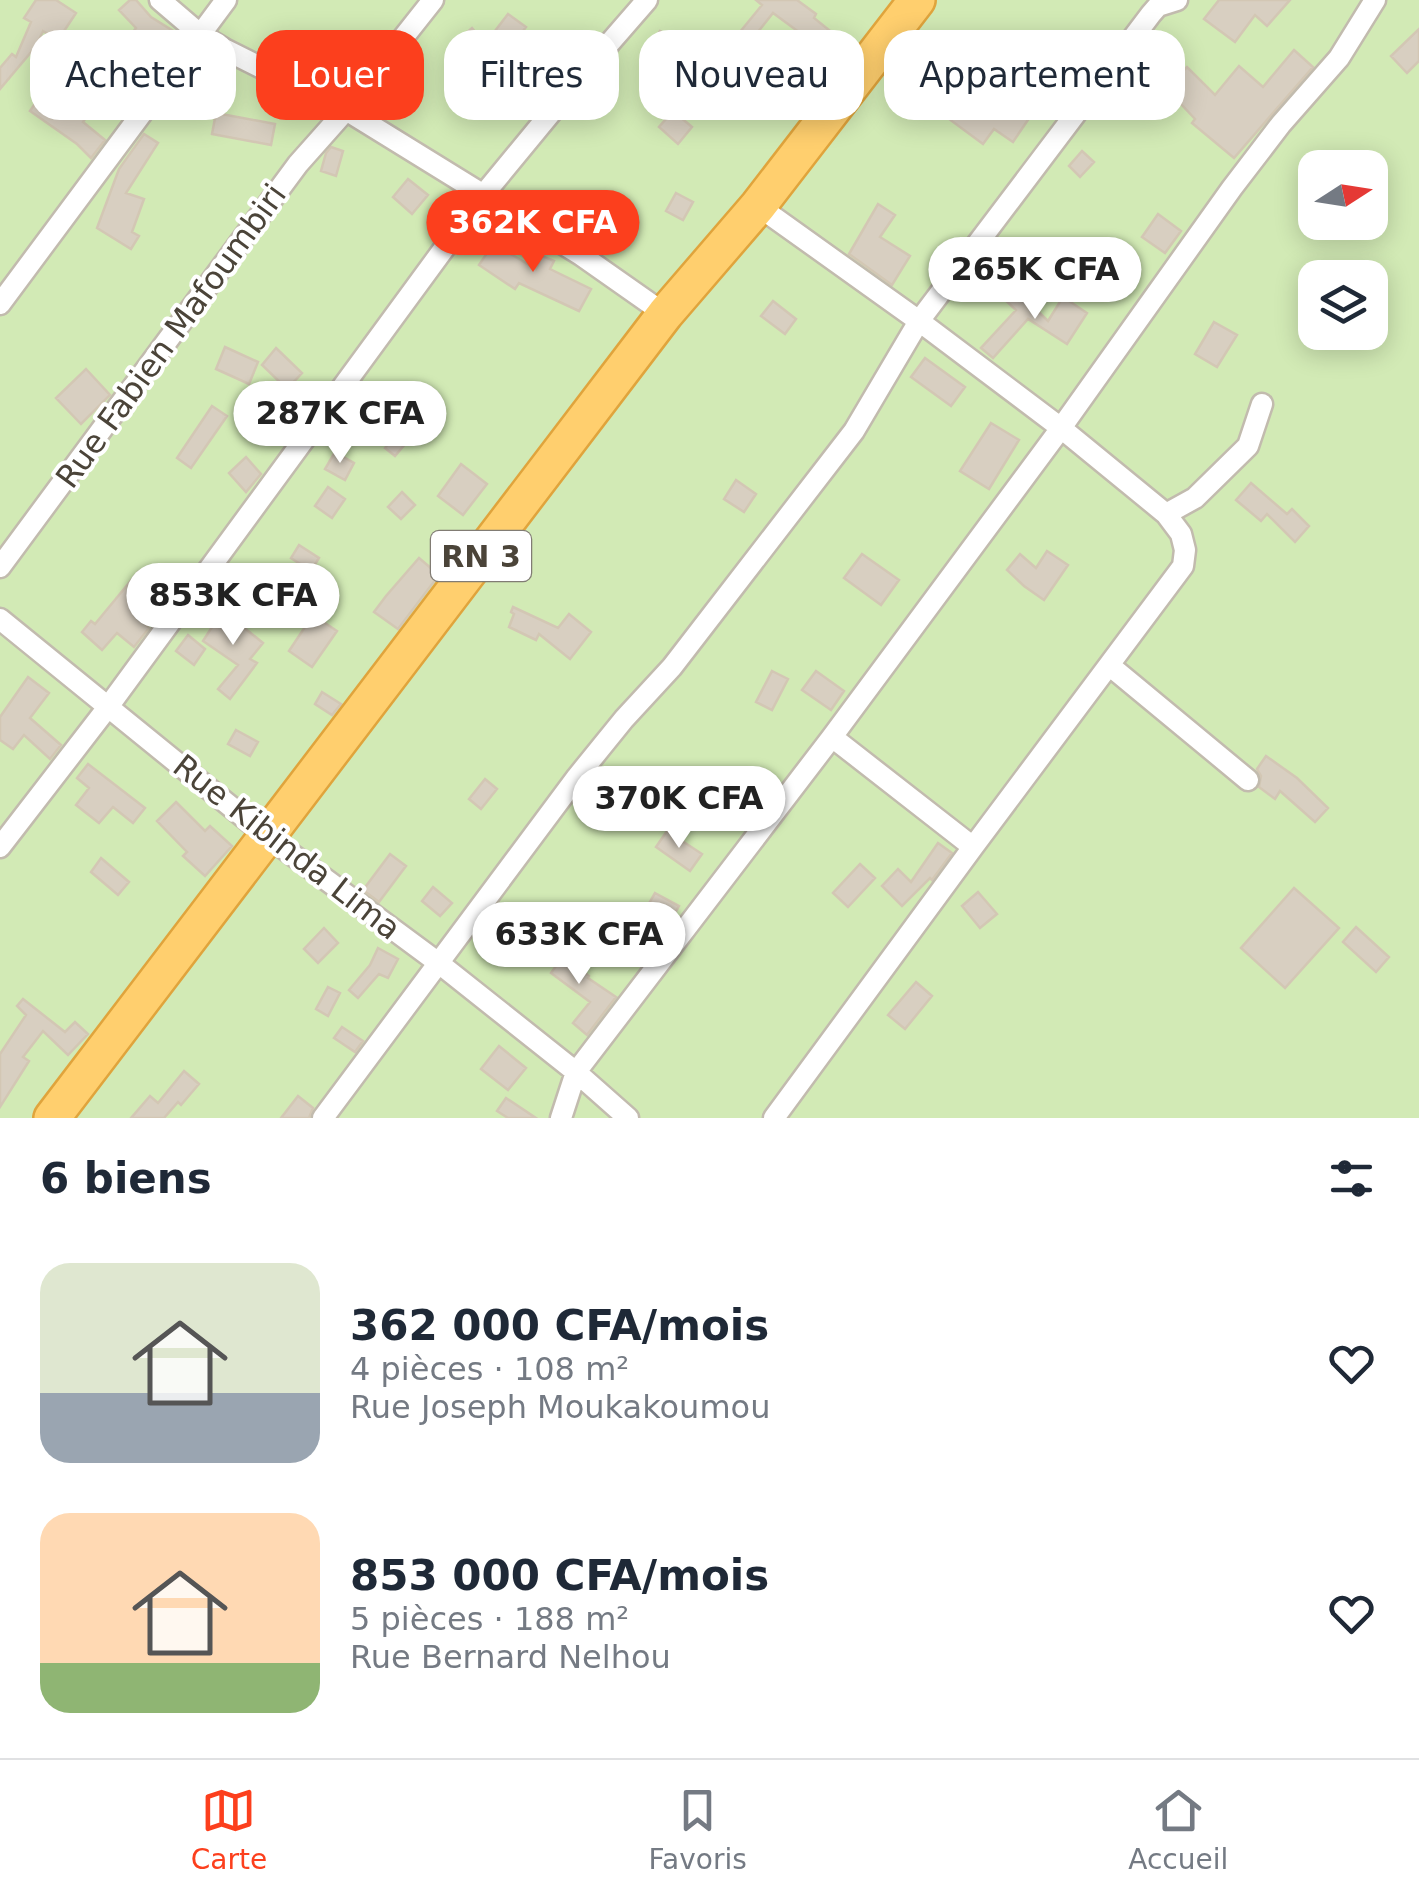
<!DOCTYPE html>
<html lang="fr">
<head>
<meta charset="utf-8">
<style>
  :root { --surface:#fff; --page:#f6f6f7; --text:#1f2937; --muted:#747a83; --line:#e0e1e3; --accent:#fc3f1d }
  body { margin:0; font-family:"DejaVu Sans",sans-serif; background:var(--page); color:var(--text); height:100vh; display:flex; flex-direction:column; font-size:38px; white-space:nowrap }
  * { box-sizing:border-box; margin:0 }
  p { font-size:32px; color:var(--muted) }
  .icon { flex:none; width:55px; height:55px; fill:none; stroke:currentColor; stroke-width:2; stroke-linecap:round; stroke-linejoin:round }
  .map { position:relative; height:1118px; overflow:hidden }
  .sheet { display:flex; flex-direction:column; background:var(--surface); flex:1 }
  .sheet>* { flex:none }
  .top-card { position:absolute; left:30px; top:30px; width:1360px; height:90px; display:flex; gap:20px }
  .needle { width:65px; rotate:78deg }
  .controls { position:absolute; left:1298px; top:150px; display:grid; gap:20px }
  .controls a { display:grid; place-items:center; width:90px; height:90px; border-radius:20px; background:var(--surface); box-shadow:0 5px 25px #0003; font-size:50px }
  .price { position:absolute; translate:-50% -85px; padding:0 22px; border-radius:35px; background:#fff; color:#222; font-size:32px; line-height:65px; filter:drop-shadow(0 2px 5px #0008) }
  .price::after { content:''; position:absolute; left:50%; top:60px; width:30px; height:22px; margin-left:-15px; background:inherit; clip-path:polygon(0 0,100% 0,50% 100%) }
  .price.selected { background:var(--accent); color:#fff }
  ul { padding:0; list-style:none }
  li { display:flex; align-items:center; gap:30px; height:250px; padding:0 40px }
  li span { display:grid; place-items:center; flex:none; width:280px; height:200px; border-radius:30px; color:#555 }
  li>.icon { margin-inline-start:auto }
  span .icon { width:120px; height:120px; fill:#fffc; stroke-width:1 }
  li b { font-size:42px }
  h2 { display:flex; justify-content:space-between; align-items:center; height:120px; padding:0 40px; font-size:42px }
  .chip { padding:0 35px; border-radius:30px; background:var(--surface); box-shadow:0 5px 25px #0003; font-size:35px; line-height:90px }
  .chip.selected { background:var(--accent); color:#fff }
  .dock { display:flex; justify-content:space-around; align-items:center; height:140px; border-top:2px solid var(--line); background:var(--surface); font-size:28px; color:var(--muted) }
  .dock a { display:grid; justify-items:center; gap:5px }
  .dock .selected { color:var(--accent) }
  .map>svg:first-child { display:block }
  .green { fill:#d2eab5; fill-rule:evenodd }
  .building { fill:#d8cfc1; stroke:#d3c7b4; stroke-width:2.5 }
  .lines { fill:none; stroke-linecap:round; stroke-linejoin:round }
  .street-casing { stroke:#c2bbae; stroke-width:25 }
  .highway-casing { stroke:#e0a43c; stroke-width:40 }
  .street { stroke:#fff; stroke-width:20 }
  .highway { stroke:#ffcf6e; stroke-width:35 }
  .labels { text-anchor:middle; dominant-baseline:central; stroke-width:8; stroke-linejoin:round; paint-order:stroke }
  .shield { fill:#fff; stroke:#817c74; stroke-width:2.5 }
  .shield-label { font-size:30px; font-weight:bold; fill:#4b4439 }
  .street-label { font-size:32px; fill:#4b4439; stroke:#fff }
</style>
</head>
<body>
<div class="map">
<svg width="1419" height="1118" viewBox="0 0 1419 1118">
  <rect width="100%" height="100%" fill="#f6f3ec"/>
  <!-- green -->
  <path class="green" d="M 0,0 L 1419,0 L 1419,1118 L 0,1118 ZM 1315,168 L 1370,168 L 1370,222 L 1315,222 ZM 1315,278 L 1370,278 L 1370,332 L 1315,332 Z"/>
  <!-- building -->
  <path class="building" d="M 36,0 L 56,0 L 76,13 L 58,40 L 43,31 L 34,51 L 32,51 L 0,89 L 0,68 L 12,54 L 16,57 L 31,22 L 24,18 Z
    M 130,0 L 136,0 L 151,17 L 178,34 L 167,53 L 151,43 L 129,72 L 112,59 L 136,28 L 119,10 Z
    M 756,0 L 797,0 L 816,14 L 814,18 L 840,39 L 815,70 L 795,53 L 807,38 L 773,13 L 746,47 L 735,38 L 762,5 Z
    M 1219,0 L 1290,0 L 1267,26 L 1255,15 L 1235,42 L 1204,19 Z
    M 508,14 L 526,27 L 513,44 L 510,41 L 480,66 L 458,40 L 472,28 L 485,44 Z
    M 1419,29 L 1419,61 L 1407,73 L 1391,56 Z
    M 660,31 L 673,40 L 666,51 L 697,78 L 691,85 L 681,78 L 665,97 L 648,82 L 663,65 L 645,53 Z
    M 931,36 L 972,70 L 974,67 L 1034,111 L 1013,142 L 994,129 L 983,144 L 941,113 L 944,108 L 901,73 Z
    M 1294,50 L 1313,67 L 1234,158 L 1192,123 L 1195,119 L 1166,88 L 1187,67 L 1215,95 L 1239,66 L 1263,87 Z
    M 725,64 L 739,76 L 722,95 L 708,83 Z
    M 55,74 L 96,103 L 83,122 L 105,140 L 91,158 L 77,144 L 30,111 Z
    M 463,86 L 468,86 L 479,93 L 466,112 L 452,102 Z
    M 673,111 L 692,127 L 678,144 L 659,127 Z
    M 216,113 L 275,124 L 271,145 L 212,134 Z
    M 144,134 L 158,143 L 126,193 L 144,199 L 132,232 L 139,236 L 131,249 L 97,228 L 119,169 Z
    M 331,147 L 343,151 L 336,176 L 321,171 L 326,153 Z
    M 1082,151 L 1094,162 L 1080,177 L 1069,166 Z
    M 408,179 L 428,195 L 412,214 L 393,197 Z
    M 555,192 L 570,204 L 557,219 L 542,207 Z
    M 676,193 L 693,202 L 683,220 L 666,211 Z
    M 609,202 L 624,212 L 613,227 L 599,217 Z
    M 878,204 L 895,215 L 880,237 L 910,256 L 892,285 L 849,254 Z
    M 1158,214 L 1181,231 L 1165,253 L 1142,237 Z
    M 500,234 L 515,245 L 509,253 L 536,269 L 542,256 L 554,261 L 550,269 L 591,289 L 579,311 L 519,283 L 515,289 L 479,265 Z
    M 1013,287 L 1048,321 L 1063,297 L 1087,313 L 1067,344 L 1028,319 L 993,358 L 981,348 L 1016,310 L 1003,298 Z
    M 773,301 L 796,319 L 785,334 L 761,316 Z
    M 1214,322 L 1237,335 L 1217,367 L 1195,354 Z
    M 225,347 L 258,362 L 249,384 L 216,369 Z
    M 276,348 L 302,373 L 287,389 L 262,365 Z
    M 925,358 L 965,387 L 951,406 L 911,377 Z
    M 86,369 L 110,395 L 81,424 L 56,398 Z
    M 212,406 L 227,416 L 191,468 L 177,458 Z
    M 991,423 L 1019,440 L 989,489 L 960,471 Z
    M 401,428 L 411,437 L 395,456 L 385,448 Z
    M 335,452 L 354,463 L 345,480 L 325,469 Z
    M 246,457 L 261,474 L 246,492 L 229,473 Z
    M 461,464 L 487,484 L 463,515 L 438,496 Z
    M 736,480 L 756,494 L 744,512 L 724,499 Z
    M 1251,483 L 1287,514 L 1292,509 L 1309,526 L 1295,542 L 1267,514 L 1261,521 L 1236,500 Z
    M 328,487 L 345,499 L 332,518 L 315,506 Z
    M 402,492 L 415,505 L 401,519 L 388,507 Z
    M 299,545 L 319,558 L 311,571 L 291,558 Z
    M 1047,551 L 1068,565 L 1044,600 L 1024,586 L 1007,570 L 1020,554 L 1036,568 Z
    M 862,554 L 899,580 L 881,605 L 844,578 Z
    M 419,558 L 439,575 L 398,629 L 374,612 L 386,596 Z
    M 138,572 L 167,597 L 145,624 L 149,628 L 134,647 L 117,633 L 102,650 L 82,632 L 91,621 L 95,624 Z
    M 215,604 L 263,643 L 250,659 L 257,663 L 230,699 L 218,689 L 238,665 L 203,641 L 216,621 L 207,615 Z
    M 513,607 L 558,628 L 569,614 L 591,632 L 570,659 L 539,634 L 536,640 L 509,627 L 514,614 L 511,612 Z
    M 313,615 L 337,631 L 312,667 L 289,651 Z
    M 188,635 L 205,649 L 194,665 L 176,651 Z
    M 772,671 L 788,679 L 772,710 L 756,702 Z
    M 816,671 L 844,691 L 831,710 L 802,690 Z
    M 28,677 L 49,693 L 30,718 L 61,745 L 50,759 L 24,735 L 13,749 L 0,740 L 0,717 Z
    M 322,692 L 341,704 L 332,715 L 315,704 Z
    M 236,730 L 258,742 L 250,756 L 228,744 Z
    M 1266,756 L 1297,778 L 1328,808 L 1315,822 L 1280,791 L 1275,799 L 1259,787 L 1261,776 L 1257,769 Z
    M 88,764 L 145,808 L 133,823 L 113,807 L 99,823 L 76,805 L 89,788 L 77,778 Z
    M 485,779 L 497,789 L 481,809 L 469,799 Z
    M 176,802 L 205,831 L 210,826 L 232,846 L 205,876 L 183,856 L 187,852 L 157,821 Z
    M 667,831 L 702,854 L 690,871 L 656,847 Z
    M 938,843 L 952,853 L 932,880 L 930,878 L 902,906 L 882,886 L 898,869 L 911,882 Z
    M 390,854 L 406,866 L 379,902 L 363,890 Z
    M 101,858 L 129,882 L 118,895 L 91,872 Z
    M 860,864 L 875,878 L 848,907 L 833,893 Z
    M 433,887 L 452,903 L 440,916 L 422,901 Z
    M 1294,888 L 1339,928 L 1285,988 L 1241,948 Z
    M 978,892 L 997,914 L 980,928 L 962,906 Z
    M 655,893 L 679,906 L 671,920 L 647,907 Z
    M 557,915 L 584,923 L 580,942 L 552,935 Z
    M 1356,927 L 1389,957 L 1376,972 L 1343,942 Z
    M 324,928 L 338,943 L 318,963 L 304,949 Z
    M 543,940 L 589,976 L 588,978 L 616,997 L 587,1035 L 573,1023 L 590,1002 L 551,973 L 556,966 L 535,950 Z
    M 378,948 L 398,959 L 388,978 L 379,974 L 358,998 L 349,990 L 370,965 Z
    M 916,982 L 932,996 L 905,1029 L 888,1015 Z
    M 328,987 L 340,993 L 328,1016 L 316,1009 Z
    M 23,999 L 65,1032 L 75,1022 L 88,1034 L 68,1055 L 43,1031 L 23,1057 L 29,1061 L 0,1107 L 0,1054 L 26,1015 L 17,1006 Z
    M 342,1027 L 363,1041 L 355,1052 L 334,1038 Z
    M 499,1046 L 526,1068 L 508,1090 L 481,1069 Z
    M 184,1071 L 199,1084 L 181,1105 L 178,1102 L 164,1118 L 131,1118 L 150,1096 L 158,1103 Z
    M 298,1096 L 313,1108 L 309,1118 L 281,1118 Z
    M 506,1098 L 536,1118 L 508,1118 L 497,1111 Z"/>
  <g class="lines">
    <!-- street casing -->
    <g class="street-casing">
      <path id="street" d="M 160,0 L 201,35 L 226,50 L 346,110 L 581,255 L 665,314
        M 758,206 L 919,321 L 1061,428 L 1166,514 L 1181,534 L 1185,550 L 1183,566 L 973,847 L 774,1118
        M 0,304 L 226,0
        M 1166,514 L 1195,498 L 1248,446 L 1262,404
        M 0,567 L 298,164 L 346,110 L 433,0
        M 0,619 L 267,836 L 440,964 L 576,1072 L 628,1118
        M 1109,665 L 1248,780
        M 832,737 L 973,847
        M 0,847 L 108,707 L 484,194 L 587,69 L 647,0
        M 323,1118 L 577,777 L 624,719 L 672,667 L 854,431 L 919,321 L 1151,14 L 1158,6 L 1177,0
        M 561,1118 L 576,1072 L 832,737 L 1061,428 L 1232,188 L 1281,124 L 1339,58 L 1375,0"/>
    </g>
    <!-- highway casing -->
    <g class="highway-casing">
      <path id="highway" d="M 52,1118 L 665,314 L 758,206 L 917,0"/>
    </g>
    <!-- street -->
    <use href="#street" class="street"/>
    <!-- highway -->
    <use href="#highway" class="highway"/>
  </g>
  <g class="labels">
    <!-- shield labels -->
    <rect class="shield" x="431" y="531" width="100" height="50" rx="8"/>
    <g class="shield-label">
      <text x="481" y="556">RN 3</text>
    </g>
    <!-- street labels -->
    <g class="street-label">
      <text transform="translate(171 336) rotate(-54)">Rue Fabien Mafoumbiri</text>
      <text transform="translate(287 847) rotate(38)">Rue Kibinda Lima</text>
    </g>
  </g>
</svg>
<div class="controls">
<a><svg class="needle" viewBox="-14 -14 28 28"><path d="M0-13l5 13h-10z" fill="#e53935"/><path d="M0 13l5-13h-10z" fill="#747a83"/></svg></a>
<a><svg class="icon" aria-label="layers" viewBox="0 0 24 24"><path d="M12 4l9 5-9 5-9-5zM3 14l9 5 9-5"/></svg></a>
</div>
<b class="price selected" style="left:533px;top:275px">362K CFA</b>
<b class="price" style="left:1035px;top:322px">265K CFA</b>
<b class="price" style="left:340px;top:466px">287K CFA</b>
<b class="price" style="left:233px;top:648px">853K CFA</b>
<b class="price" style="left:679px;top:851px">370K CFA</b>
<b class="price" style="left:579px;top:987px">633K CFA</b>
<div class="top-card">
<a class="chip">Acheter</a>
<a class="chip selected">Louer</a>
<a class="chip">Filtres</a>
<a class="chip">Nouveau</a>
<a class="chip">Appartement</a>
</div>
</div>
<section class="sheet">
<h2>6 biens<svg class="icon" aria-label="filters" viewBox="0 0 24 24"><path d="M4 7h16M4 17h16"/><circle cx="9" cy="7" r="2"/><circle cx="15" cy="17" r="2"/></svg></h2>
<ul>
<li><span style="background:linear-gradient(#dfe7d0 65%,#9aa5b1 0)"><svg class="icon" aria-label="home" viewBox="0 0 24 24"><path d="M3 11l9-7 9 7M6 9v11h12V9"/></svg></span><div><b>362 000 CFA/mois</b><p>4 pièces · 108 m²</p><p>Rue Joseph Moukakoumou</p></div><svg class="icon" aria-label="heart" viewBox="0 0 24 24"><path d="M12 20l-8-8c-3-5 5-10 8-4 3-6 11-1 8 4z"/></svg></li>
<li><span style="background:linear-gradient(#ffd9b3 75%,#8fb573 0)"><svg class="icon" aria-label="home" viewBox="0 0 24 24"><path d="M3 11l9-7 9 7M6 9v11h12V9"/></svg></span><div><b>853 000 CFA/mois</b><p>5 pièces · 188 m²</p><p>Rue Bernard Nelhou</p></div><svg class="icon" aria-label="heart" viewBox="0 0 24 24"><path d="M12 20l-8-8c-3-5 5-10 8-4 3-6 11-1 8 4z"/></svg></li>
</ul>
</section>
<nav class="dock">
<a class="selected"><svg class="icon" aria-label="map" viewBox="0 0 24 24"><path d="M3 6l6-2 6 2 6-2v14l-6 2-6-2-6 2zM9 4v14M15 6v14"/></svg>Carte</a>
<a><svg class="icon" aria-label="saved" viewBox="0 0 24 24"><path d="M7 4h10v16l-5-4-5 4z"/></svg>Favoris</a>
<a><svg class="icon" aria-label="home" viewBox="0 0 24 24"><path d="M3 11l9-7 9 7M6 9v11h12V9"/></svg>Accueil</a>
</nav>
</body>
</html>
